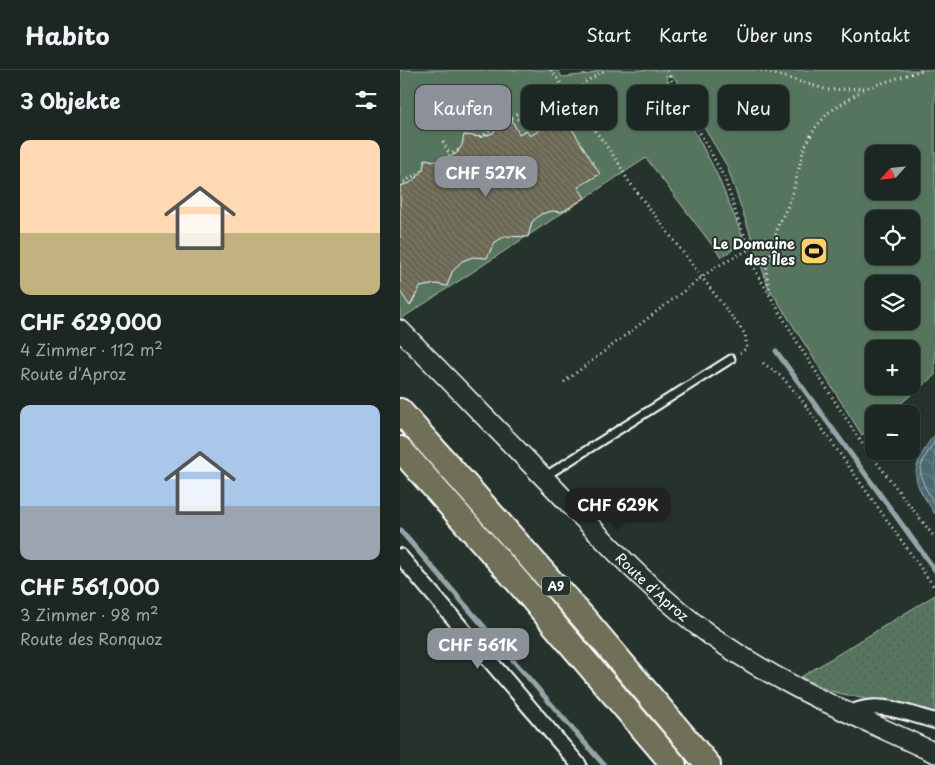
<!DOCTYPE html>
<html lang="de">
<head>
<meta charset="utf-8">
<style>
  :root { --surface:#1c2622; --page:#252e2a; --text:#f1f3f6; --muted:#a0a5a5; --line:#3a4340; --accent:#8c9099 }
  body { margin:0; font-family:"Playpen Sans",sans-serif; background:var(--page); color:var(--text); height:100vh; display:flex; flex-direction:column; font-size:19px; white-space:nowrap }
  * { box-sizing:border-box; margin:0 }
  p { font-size:16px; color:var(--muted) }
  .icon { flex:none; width:28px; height:28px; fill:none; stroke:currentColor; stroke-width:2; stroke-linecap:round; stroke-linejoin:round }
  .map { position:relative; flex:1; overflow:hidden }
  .panel { display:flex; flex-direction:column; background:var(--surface); width:400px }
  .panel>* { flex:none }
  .hud { position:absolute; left:15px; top:15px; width:445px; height:45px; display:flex; gap:10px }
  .needle { width:32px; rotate:243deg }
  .controls { position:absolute; left:465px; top:75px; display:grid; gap:10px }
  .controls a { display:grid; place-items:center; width:55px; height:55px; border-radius:10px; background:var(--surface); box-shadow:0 1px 4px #0004,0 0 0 1px var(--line); font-size:25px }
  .price { position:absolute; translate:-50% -42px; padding:0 11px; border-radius:10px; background:var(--accent); color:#fff; font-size:16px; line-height:32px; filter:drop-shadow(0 1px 2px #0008) }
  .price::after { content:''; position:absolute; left:50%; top:30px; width:15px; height:11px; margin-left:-8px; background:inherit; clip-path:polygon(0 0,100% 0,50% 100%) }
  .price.on { background:#222; color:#fff }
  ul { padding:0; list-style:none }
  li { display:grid; align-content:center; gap:10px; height:265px; padding:0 20px }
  li span { display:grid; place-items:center; height:155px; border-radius:10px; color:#555 }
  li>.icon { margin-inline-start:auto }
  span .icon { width:90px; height:90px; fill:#fffc; stroke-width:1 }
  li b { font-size:21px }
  h2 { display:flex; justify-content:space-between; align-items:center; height:60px; padding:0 20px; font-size:21px }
  .tag { padding:0 18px; border-radius:10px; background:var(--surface); box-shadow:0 1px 4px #0004,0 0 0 1px var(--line); font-size:18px; line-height:45px }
  .tag.on { background:var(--accent); color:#fff }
  header { display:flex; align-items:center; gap:30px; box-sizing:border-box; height:70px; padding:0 25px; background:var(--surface); border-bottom:1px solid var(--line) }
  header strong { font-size:24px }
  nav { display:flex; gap:28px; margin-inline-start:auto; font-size:18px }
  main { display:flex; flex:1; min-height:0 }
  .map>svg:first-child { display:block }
  .grass { fill:url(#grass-dots); stroke:#abbaae }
  .garden { fill:#57755e; stroke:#abbaae; fill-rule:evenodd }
  .water { fill:url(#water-waves); stroke:#94a5aa }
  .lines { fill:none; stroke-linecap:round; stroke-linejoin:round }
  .shore { stroke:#b7c3c7; stroke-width:1 }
  .stream { stroke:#94a5aa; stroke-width:5 }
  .building { fill:url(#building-back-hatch); stroke:#fff }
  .lane-casing { stroke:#fff; stroke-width:11 }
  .street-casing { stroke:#fff; stroke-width:18 }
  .secondary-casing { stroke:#fff; stroke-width:22 }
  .highway-casing { stroke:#fff; stroke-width:28 }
  .path { stroke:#fff; stroke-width:3; stroke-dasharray:1 4; stroke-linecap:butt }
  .lane { stroke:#26332d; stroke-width:7 }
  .street { stroke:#26332d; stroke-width:14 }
  .secondary { stroke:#26332d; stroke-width:19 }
  .highway { stroke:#706f59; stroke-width:24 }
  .labels { text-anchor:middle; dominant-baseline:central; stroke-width:4; stroke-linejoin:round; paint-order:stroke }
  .shield { fill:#26332d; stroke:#bec2c0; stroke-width:1 }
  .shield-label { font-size:12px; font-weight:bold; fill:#fff }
  .poi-label { font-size:14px; font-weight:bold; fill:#fff; stroke:#26332d; text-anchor:end }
  .street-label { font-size:14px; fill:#fff; stroke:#26332d }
</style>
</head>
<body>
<header>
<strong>Habito</strong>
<nav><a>Start</a><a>Karte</a><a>Über uns</a><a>Kontakt</a></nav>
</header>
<main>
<section class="panel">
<h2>3 Objekte<svg class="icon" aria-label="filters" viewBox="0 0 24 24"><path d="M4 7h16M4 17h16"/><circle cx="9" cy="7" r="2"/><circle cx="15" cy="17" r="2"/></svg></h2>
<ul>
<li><span style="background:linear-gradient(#ffd9b3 60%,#c2b280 0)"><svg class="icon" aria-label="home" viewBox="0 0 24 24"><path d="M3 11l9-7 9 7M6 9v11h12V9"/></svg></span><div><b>CHF 629,000</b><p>4 Zimmer · 112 m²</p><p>Route d'Aproz</p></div></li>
<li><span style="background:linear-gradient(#a9c7e8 65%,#9aa5b1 0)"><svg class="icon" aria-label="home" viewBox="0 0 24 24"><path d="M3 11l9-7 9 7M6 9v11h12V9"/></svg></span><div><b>CHF 561,000</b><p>3 Zimmer · 98 m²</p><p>Route des Ronquoz</p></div></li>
</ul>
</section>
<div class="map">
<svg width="535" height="695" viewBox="0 0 535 695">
  <defs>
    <pattern id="grass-dots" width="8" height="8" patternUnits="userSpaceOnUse" patternTransform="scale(1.25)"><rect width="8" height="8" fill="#57755e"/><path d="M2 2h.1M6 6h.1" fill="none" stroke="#505c53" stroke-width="1.8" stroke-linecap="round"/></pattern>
    <pattern id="water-waves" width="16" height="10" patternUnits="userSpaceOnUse" patternTransform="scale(1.25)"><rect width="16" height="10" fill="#4c6972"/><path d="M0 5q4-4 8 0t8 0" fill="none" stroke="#678087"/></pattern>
    <pattern id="building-back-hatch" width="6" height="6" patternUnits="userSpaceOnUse" patternTransform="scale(1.25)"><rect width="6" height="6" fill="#6a6753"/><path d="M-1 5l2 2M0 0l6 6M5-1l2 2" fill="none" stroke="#807e6d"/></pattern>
  </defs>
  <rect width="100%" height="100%" fill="#26332d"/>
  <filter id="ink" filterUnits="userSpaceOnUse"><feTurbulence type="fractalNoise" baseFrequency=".02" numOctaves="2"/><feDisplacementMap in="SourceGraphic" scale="10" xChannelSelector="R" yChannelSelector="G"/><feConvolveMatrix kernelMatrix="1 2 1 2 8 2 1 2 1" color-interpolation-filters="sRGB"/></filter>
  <g filter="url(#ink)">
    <!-- grass -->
    <path class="grass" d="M 535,525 L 535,645 L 430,621 L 401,607 Z"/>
    <!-- garden -->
    <path class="garden" d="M 0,0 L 158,0 L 162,7 L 190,4 L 199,0 L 535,0 L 535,305 L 488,344 L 474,344 L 474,356 L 462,365 L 368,216 L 327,96 L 274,7 L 265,5 L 316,102 L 345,172 L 321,187 L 246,88 L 1,249 L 0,248 ZM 474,84 L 511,84 L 511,121 L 474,121 ZM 474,149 L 511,149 L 511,186 L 474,186 ZM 474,214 L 511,214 L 511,251 L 474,251 ZM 474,279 L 511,279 L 511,316 L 474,316 Z"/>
    <!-- water -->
    <path class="water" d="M 535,365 L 535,444 C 521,421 508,410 522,384 C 526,377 529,370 535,365 Z"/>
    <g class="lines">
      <!-- shore -->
      <path class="shore" d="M 535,371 C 514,401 518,406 535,434"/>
      <!-- stream -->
      <path class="stream" d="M 376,281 L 535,500
        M 0,460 L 204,695"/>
    </g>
    <!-- building -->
    <path class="building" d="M 106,39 L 119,64 L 126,60 L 130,66 L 164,46 L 200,104 L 178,117 L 185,128 L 162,142 L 152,141 L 141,144 L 132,152 L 128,167 L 105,166 L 94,173 L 87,188 L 73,187 L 62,191 L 52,202 L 47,216 L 36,214 L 20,217 L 10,236 L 0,221 L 0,116 L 10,113 L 17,107 L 23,99 L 25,89 L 40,92 L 57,83 L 62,75 L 64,65 L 81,67 L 93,63 L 101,52 Z"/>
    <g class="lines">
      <!-- lane casing -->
      <g class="lane-casing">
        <path id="lane" d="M 144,407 L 331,289"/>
      </g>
      <!-- street casing -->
      <g class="street-casing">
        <path id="street" d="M 0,486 L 179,695
          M 451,643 C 477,629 508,644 535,651"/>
      </g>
      <!-- secondary casing -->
      <g class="secondary-casing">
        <g id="secondary">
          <path id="s1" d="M 0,260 C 51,312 103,365 153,417 C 203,469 252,523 310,565 C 379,615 459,647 535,683"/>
        </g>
      </g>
      <!-- highway casing -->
      <g class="highway-casing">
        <path id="highway" d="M 0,341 L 188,553 L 308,695
          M 0,379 L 118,512 L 274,695"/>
      </g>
      <!-- path -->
      <path class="path" d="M 151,0 L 218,92 L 227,109 L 345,264 L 347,278 L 340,283
        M 361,0 L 428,20 L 466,18 L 523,0
        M 112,47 L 131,35
        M 112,48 L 138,53 L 166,36 L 179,21 L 184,13 L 205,0
        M 80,67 L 97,56 L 89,44
        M 43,72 L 50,85
        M 44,88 L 58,80
        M 4,112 L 20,102
        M 350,179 L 355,200 L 400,277 L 461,372 L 535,468
        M 370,223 L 366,200 L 379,153 L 387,138 L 393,122 L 404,78 L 415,58 L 428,43 L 466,18
        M 363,293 L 382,307 L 401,329 L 535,518
        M 164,312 L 314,198 L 350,179 L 338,150 L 325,109 L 266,0"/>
      <!-- lane -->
      <use href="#lane" class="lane"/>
      <!-- street -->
      <use href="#street" class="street"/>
      <!-- secondary -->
      <use href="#secondary" class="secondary"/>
      <!-- highway -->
      <use href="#highway" class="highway"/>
    </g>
  </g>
  <!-- icons -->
  <defs>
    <g id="stadium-square" transform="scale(1.4375)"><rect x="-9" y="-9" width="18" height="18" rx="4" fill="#ffd166" stroke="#26332d"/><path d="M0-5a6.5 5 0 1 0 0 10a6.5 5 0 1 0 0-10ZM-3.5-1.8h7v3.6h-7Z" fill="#111"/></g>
  </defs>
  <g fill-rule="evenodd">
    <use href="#stadium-square" x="414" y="181"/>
  </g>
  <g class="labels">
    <!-- shield labels -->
    <rect class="shield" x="142" y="506.5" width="28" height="19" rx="4"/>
    <g class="shield-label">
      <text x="156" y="516">A9</text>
    </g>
    <!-- poi labels -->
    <g class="poi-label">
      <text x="395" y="173">Le Domaine<tspan x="395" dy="16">des Îles</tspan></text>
    </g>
    <!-- street labels -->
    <g class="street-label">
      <text stroke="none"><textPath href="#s1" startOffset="360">Route d'Aproz</textPath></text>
    </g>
  </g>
</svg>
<div class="controls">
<a><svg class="needle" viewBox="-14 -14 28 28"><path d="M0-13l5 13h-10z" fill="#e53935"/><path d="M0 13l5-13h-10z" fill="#a0a5a5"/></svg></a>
<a><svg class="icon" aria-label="locate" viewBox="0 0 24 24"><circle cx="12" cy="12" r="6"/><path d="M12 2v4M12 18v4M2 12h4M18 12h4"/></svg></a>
<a><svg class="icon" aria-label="layers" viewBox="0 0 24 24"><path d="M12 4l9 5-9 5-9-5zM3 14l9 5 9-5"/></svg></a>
<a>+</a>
<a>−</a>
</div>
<b class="price" style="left:86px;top:128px">CHF 527K</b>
<b class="price on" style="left:218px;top:460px">CHF 629K</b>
<b class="price" style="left:78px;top:600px">CHF 561K</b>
<div class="hud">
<a class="tag on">Kaufen</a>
<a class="tag">Mieten</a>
<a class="tag">Filter</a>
<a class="tag">Neu</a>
</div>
</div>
</main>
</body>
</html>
